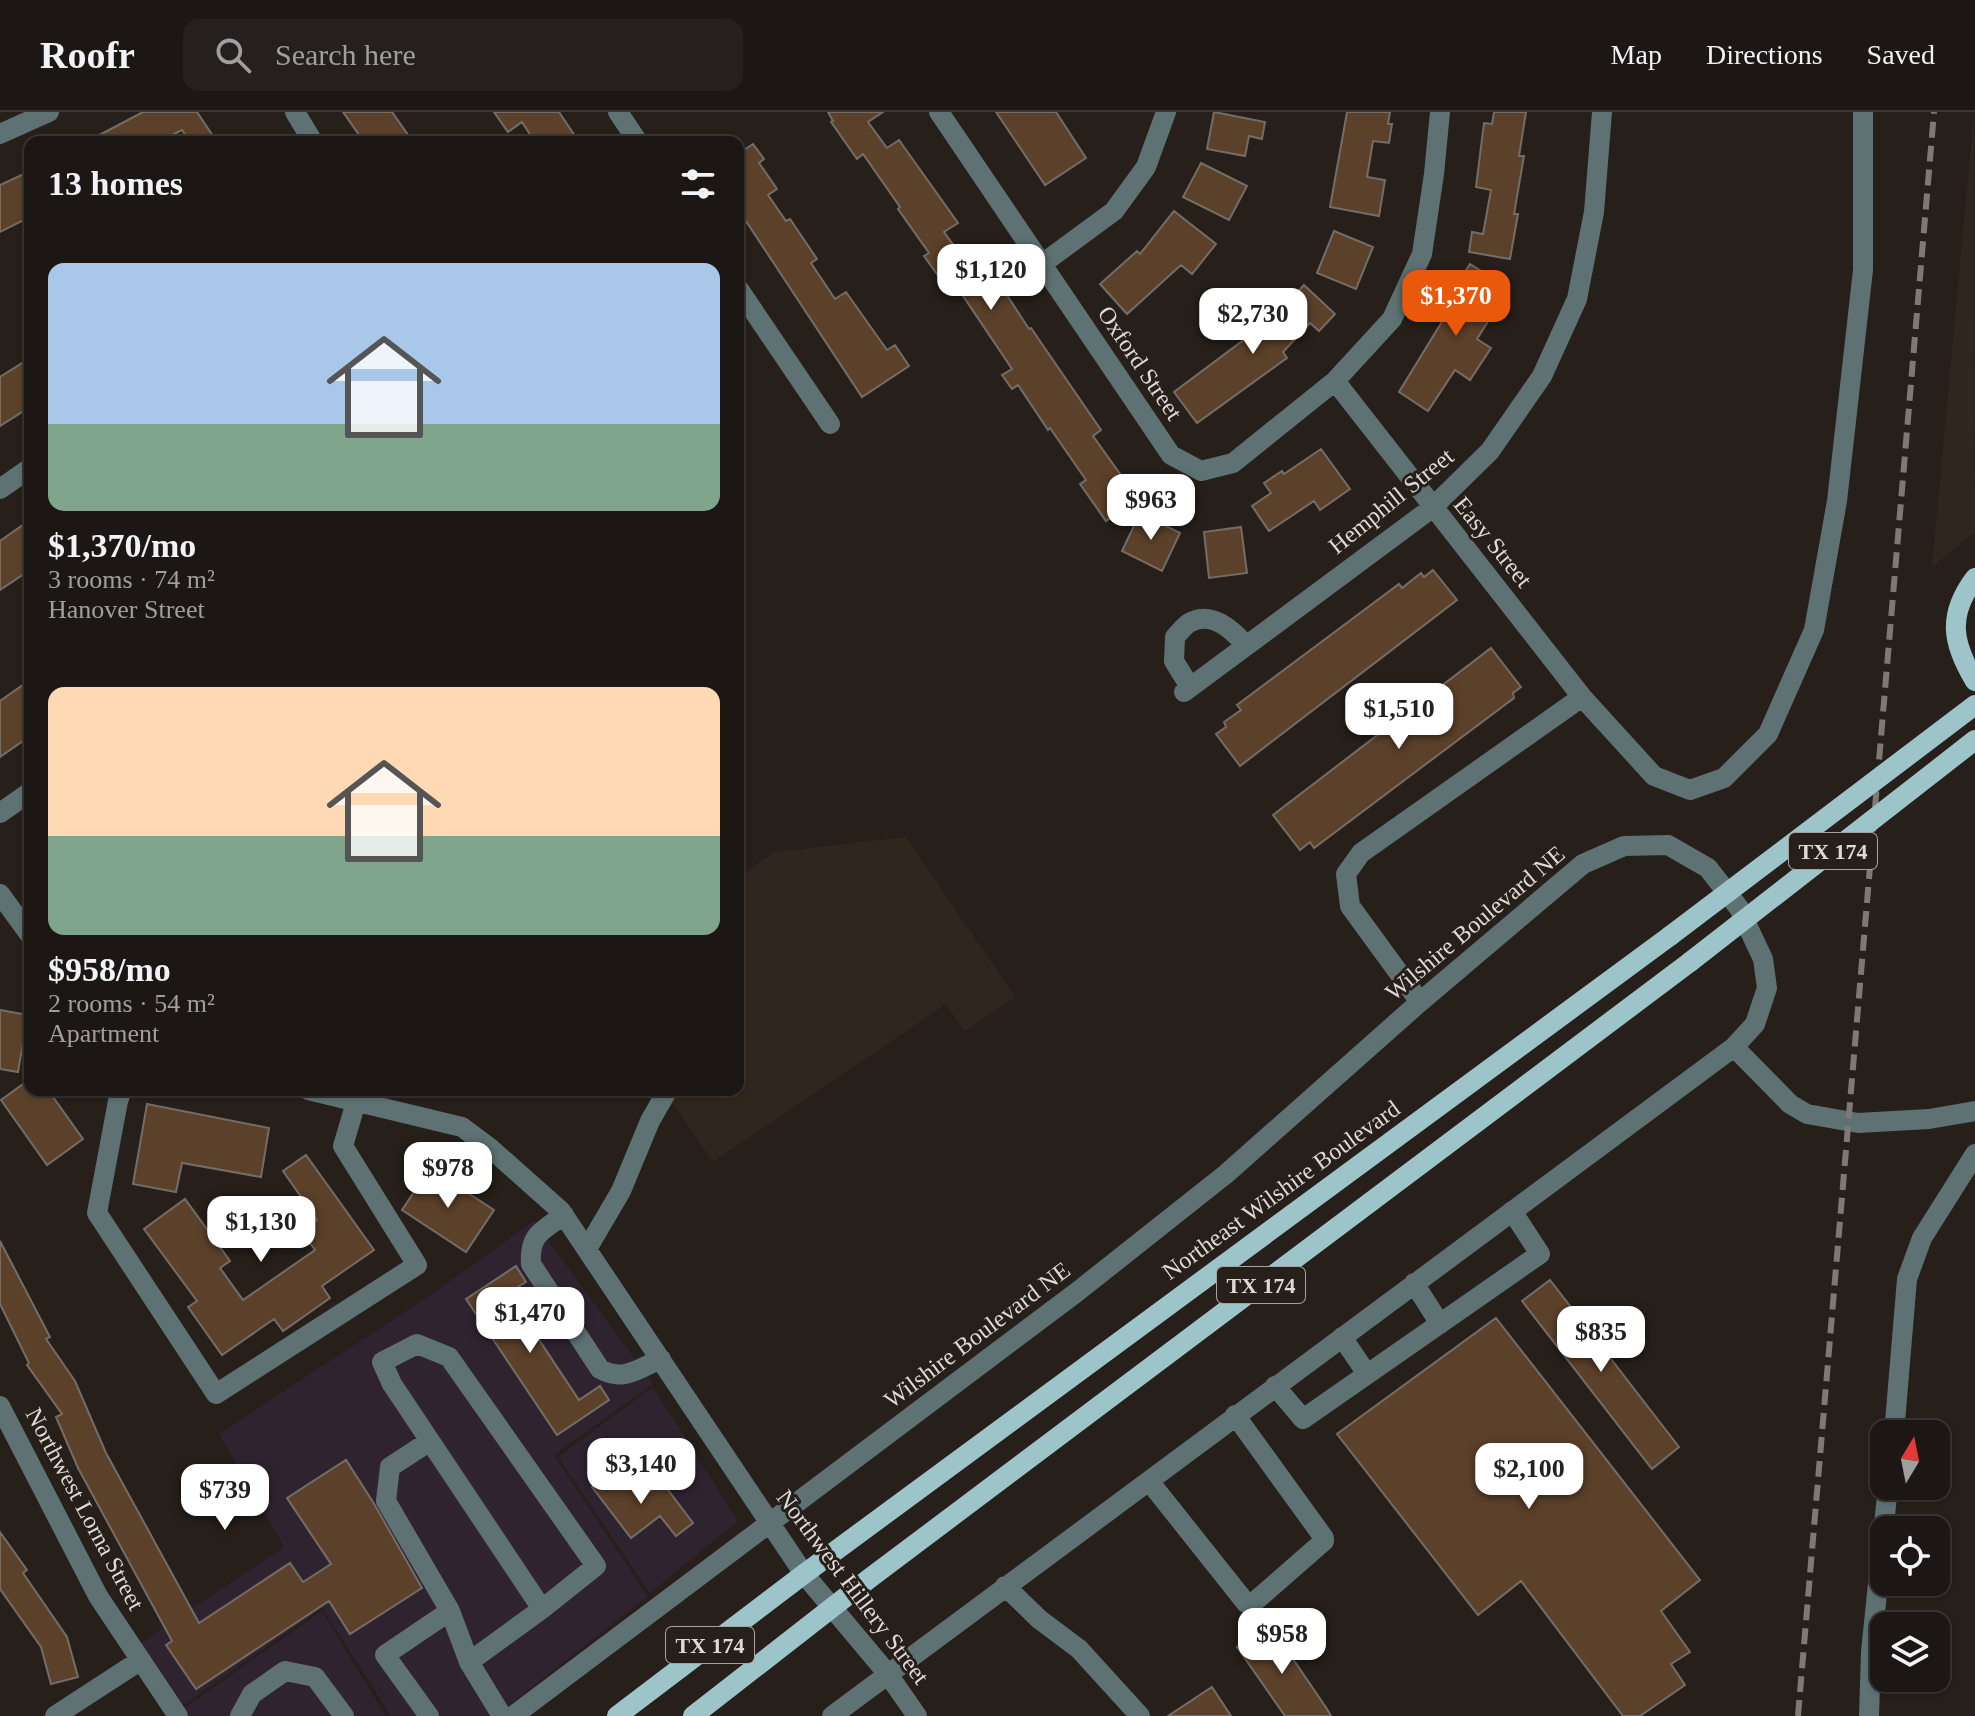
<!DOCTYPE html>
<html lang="en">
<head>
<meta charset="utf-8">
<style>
  :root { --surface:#1c1714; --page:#25201d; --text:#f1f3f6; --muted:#a09fa0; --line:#3a3634; --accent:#ea580c }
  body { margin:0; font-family:Georgia,serif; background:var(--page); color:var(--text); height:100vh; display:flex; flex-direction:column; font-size:30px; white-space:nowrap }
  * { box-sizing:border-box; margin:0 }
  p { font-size:26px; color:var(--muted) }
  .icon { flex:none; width:44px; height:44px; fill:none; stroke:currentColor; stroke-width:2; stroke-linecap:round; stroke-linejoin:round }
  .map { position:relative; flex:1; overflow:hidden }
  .drawer { position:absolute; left:24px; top:24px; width:720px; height:960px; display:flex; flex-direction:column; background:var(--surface); border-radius:16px; box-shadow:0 2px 6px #0004,0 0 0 2px var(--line) }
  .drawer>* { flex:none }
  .needle { width:52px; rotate:10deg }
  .buttons { position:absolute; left:1870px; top:1308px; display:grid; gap:16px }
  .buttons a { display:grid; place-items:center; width:80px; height:80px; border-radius:16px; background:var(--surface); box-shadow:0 2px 6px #0004,0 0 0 2px var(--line); font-size:40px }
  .price { position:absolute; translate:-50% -68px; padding:0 18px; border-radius:16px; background:#fff; color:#222; font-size:26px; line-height:52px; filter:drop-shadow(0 2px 4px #0008) }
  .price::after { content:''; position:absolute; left:50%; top:48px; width:24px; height:18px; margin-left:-12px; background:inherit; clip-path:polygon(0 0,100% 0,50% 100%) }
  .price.current { background:var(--accent); color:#fff }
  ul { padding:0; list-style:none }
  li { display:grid; align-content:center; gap:16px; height:424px; padding:0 24px }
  li span { display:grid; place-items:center; height:248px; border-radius:16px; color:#555 }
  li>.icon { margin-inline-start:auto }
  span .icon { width:144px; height:144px; fill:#fffc; stroke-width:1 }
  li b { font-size:34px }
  h2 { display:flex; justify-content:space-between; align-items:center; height:96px; padding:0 24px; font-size:34px }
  header { display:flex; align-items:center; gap:48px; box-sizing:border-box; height:112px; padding:0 40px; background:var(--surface); border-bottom:2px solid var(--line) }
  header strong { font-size:38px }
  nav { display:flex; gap:44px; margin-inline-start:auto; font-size:28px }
  .search { width:560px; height:72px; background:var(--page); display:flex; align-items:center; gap:20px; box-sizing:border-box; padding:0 28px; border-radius:16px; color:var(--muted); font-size:30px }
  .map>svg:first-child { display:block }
  .commercial { fill:#302330 }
  .built { fill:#31261d }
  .building { fill:#5c412a; stroke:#746d67; stroke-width:2 }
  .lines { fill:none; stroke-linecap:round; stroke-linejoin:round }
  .minor { stroke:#5e7274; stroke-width:20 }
  .major { stroke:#9cc4c9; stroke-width:20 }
  .rail { stroke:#7f7975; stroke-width:6; stroke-dasharray:16 8; stroke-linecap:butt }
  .major-bridge { stroke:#9cc4c9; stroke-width:20 }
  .labels { text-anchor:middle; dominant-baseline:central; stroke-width:6; stroke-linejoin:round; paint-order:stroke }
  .shield { fill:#261f1a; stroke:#a8a29e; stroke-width:2 }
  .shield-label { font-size:22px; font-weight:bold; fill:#dfdad7 }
  .street-label { font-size:24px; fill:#dfdad7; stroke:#261f1a }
</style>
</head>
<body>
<header>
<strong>Roofr</strong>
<div class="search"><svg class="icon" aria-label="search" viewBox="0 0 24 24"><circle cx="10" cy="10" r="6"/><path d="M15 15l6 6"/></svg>Search here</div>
<nav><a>Map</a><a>Directions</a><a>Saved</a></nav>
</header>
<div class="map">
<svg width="1975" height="1604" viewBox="0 0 1975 1604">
  <rect width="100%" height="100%" fill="#261f1a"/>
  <!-- commercial -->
  <path class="commercial" d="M 534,1109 L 653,1272 L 554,1343 L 648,1484 L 495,1604 L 391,1604 L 322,1496 L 182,1594 L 141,1531 L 284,1435 L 219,1322 L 435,1180 Z
    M 653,1275 L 738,1409 L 650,1481 L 558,1345 Z
    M 322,1499 L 386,1604 L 189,1604 L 184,1596 Z"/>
  <!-- built -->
  <path class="built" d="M 1974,0 L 1975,420 L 1932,455 Z
    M 906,725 L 1015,885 L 965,919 L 946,892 L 713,1050 L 664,978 L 738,978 L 738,765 L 774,740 Z"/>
  <!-- building -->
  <path class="building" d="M 143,0 L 197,0 L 217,30 L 190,30 L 182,18 L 158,30 L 86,30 Z
    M 343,0 L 392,0 L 413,30 L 364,30 Z
    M 494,0 L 559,0 L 579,30 L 535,30 L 522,10 L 508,20 Z
    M 828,0 L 883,0 L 868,10 L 887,36 L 899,28 L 958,111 L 944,120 L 965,149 L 979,140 L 1029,217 L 1031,216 L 1101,318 L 1093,324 L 1138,387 L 1106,409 L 1080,372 L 1086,368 L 1050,316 L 1048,318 L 1018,273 L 1012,277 L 1002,263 L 1012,257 L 959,178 L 952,183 L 924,144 L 929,141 L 898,97 L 900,95 L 863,42 L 857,47 L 831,10 L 833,9 Z
    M 996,0 L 1056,0 L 1086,46 L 1045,73 Z
    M 1214,0 L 1265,10 L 1262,27 L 1249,24 L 1245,44 L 1207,37 Z
    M 1347,0 L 1390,0 L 1388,12 L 1392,12 L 1389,31 L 1373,29 L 1367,65 L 1385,68 L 1379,104 L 1330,95 Z
    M 1494,0 L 1526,0 L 1519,44 L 1524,44 L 1514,102 L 1518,102 L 1510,147 L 1469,140 L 1472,120 L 1483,122 L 1491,78 L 1476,75 L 1484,11 L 1492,12 Z
    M 753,32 L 764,47 L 759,51 L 777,77 L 768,83 L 786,109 L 790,107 L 817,147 L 811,151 L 835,187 L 846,180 L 887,238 L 895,233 L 909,254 L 862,285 L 738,97 L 738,42 Z
    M 1201,51 L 1247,74 L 1229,108 L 1183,85 Z
    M 30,59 L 30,105 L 0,120 L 0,73 Z
    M 1174,99 L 1216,132 L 1192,162 L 1181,153 L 1127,202 L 1100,172 L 1137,139 L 1140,142 Z
    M 1334,119 L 1373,135 L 1356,177 L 1317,161 Z
    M 1470,152 L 1509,176 L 1477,227 L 1491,236 L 1470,268 L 1455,258 L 1428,299 L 1399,280 L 1454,190 L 1448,186 Z
    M 1304,173 L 1335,202 L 1319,219 L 1310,211 L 1283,240 L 1287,246 L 1197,311 L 1174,280 L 1273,206 Z
    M 30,246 L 30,295 L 0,314 L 0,265 Z
    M 1321,337 L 1350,377 L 1320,398 L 1314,389 L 1269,419 L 1252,394 L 1271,381 L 1264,371 L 1282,359 L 1284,362 Z
    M 1140,401 L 1180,421 L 1162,459 L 1122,439 Z
    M 30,408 L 30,458 L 0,478 L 0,429 Z
    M 1241,415 L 1247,461 L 1209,466 L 1204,420 Z
    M 1433,458 L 1457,488 L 1240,654 L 1216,622 L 1226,615 L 1224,610 L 1241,598 L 1237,593 L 1399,472 L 1402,476 L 1421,461 L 1424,465 Z
    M 1491,536 L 1521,575 L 1513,581 L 1514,586 L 1314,736 L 1310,730 L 1300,738 L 1273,703 Z
    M 30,568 L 30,624 L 0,645 L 0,589 Z
    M 0,898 L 28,903 L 18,960 L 0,957 Z
    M 30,967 L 30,978 L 48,978 L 83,1027 L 47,1053 L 1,988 Z
    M 147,992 L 269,1016 L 261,1065 L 182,1051 L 176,1080 L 133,1072 Z
    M 306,1043 L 374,1138 L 322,1174 L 330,1186 L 283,1219 L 274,1207 L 222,1243 L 188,1195 L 197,1189 L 144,1117 L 185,1087 L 230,1149 L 220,1156 L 243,1188 L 315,1138 L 301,1119 L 317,1108 L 283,1059 Z
    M 430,1056 L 494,1098 L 466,1140 L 402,1098 Z
    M 0,1129 L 50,1225 L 46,1227 L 75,1269 L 106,1341 L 199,1511 L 290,1451 L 303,1470 L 331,1452 L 287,1386 L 346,1348 L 373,1390 L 422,1476 L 350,1522 L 329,1489 L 196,1577 L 166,1533 L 172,1529 L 78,1356 L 56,1305 L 62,1302 L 27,1253 L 29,1251 L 0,1192 Z
    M 516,1154 L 526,1170 L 508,1181 L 579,1288 L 600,1274 L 609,1288 L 557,1323 L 466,1187 Z
    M 1550,1168 L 1679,1335 L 1652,1357 L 1522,1189 Z
    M 1496,1206 L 1700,1468 L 1661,1499 L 1690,1540 L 1671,1552 L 1685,1573 L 1640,1604 L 1623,1604 L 1521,1469 L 1478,1503 L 1337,1322 Z
    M 616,1357 L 639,1387 L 662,1370 L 693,1411 L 676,1424 L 660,1404 L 631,1426 L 592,1375 Z
    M 0,1420 L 27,1458 L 23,1461 L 67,1525 L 78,1565 L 51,1572 L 41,1535 L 0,1477 Z
    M 1270,1513 L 1327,1597 L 1331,1604 L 1285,1604 L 1237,1535 Z
    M 1212,1575 L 1231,1604 L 1168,1604 Z"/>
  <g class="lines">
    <!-- minor -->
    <path class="minor" d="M 295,0 L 313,30
      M 618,0 L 638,30
      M 939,0 L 1171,343 L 1201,359 L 1233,351 L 1335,269 L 1392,207 L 1422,142 L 1434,62 L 1440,0
      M 0,22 L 49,0
      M 1042,152 L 1114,99 L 1146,55 L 1166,0
      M 738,176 L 830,312
      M 1335,269 L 1582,585 L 1654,664 L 1690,678 L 1724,666 L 1768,622 L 1814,518 L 1837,389 L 1863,158 L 1863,0
      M 0,377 L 30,356
      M 1190,575 L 1174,549 L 1175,525 C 1179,521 1184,514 1189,511 C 1211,498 1233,518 1246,534
      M 1184,580 L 1432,396 L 1490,339 L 1542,264 L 1577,187 L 1594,100 L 1602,0
      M 0,701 L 30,680
      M 0,782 L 30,823
      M 1420,890 L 1350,794 L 1346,762 L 1361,741 L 1582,585
      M 1734,935 L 1790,992 L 1807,1002 L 1858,1011 L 1929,1007 L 1975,999
      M 122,978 L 118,989 L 97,1101 L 216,1282 L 417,1153 L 343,1034 L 356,990
      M 308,978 L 462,1015 L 490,1036 L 561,1099 L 804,1462 L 887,1561 L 917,1604
      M 564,1103 C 542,1119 529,1122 531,1152 L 600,1257 C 624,1270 637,1257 661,1247
      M 587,1137 L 621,1079 L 650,1009 L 666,981
      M 1414,1171 L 1440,1212
      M 1342,1225 L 1367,1262
      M 1275,1274 L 1303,1307 L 1540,1142 L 1512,1099
      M 0,1294 L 98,1484 L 178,1604
      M 1894,1322 L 1907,1167 L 1922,1126 L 1975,1042
      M 430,1329 L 390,1355 L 386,1389 L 450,1499
      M 1149,1369 L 1246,1491 L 1253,1491 L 1324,1429 L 1324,1426 L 1235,1303
      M 1005,1474 L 1039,1507 L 1079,1537 L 1140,1604
      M 469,1550 L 542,1497 L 392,1272 L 382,1250 L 417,1232 L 449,1245 L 596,1454 L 542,1497
      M 55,1604 L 141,1548
      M 240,1604 L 252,1582 L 285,1559 L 315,1565 L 344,1604
      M 429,1604 L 385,1543 L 450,1499 L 469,1550 L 502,1604
      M 513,1604 L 1077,1180 L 1226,1062 L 1420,890 L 1583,752 L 1624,734 L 1668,733 L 1708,756 L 1739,796 L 1763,847 L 1767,876 L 1755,912 L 1734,935 L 832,1604
      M 1869,1604 L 1871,1540 L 1888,1374"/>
    <!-- major -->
    <path class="major" d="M 1975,466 C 1947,503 1952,531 1975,569
      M 617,1604 L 804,1462 L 1670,824
      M 693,1604 L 870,1466 L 1690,850"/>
    <!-- rail -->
    <path class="rail" d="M 1798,1604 L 1934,0"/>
    <!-- major-bridge -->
    <path class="major-bridge" d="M 1670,824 L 1975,593
      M 1690,850 L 1975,628"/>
  </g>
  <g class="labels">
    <!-- shield labels -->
    <g class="shield">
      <rect x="1789" y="721" width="88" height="36" rx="6"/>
      <rect x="1217" y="1155" width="88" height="36" rx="6"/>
      <rect x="666" y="1515" width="88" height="36" rx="6"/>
    </g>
    <g class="shield-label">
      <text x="1833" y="739">TX 174</text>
      <text x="1261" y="1173">TX 174</text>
      <text x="710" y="1533">TX 174</text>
    </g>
    <!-- street labels -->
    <g class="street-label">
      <text transform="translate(1140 251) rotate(56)">Oxford Street</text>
      <text transform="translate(1391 389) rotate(-39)">Hemphill Street</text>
      <text transform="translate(1493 430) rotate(51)">Easy Street</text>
      <text transform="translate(1475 811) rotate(-40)">Wilshire Boulevard NE</text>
      <text transform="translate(1281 1078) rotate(-36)">Northeast Wilshire Boulevard</text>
      <text transform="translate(977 1223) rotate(-37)">Wilshire Boulevard NE</text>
      <text transform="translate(85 1397) rotate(62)">Northwest Lorna Street</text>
      <text transform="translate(853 1475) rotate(53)">Northwest Hillery Street</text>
    </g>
  </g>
</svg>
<div class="buttons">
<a><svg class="needle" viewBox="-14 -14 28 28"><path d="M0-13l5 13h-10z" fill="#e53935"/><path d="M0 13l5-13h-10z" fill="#a09fa0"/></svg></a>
<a><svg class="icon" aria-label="locate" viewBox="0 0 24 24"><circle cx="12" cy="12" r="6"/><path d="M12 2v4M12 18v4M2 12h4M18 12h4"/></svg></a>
<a><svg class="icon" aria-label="layers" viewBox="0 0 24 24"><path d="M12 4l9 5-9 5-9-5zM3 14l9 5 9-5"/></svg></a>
</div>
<b class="price" style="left:991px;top:200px">$1,120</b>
<b class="price current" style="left:1456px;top:226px">$1,370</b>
<b class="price" style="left:1253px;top:244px">$2,730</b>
<b class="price" style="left:1151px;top:430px">$963</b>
<b class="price" style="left:1399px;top:639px">$1,510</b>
<b class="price" style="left:448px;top:1098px">$978</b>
<b class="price" style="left:261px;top:1152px">$1,130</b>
<b class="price" style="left:530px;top:1243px">$1,470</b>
<b class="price" style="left:1601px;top:1262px">$835</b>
<b class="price" style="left:641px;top:1394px">$3,140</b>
<b class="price" style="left:1529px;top:1399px">$2,100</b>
<b class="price" style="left:225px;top:1420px">$739</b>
<b class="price" style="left:1282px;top:1564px">$958</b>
<section class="drawer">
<h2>13 homes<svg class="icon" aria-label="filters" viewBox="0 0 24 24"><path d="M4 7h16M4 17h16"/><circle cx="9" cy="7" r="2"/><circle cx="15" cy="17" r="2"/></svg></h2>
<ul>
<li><span style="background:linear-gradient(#a9c7e8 65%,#7fa58c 0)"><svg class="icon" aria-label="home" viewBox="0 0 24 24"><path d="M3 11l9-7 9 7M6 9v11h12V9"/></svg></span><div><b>$1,370/mo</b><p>3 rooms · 74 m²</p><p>Hanover Street</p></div></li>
<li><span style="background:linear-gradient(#ffd9b3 60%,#7fa58c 0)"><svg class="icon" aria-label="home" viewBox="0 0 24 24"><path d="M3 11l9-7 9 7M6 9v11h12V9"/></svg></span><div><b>$958/mo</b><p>2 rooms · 54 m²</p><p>Apartment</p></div></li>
</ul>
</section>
</div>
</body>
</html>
